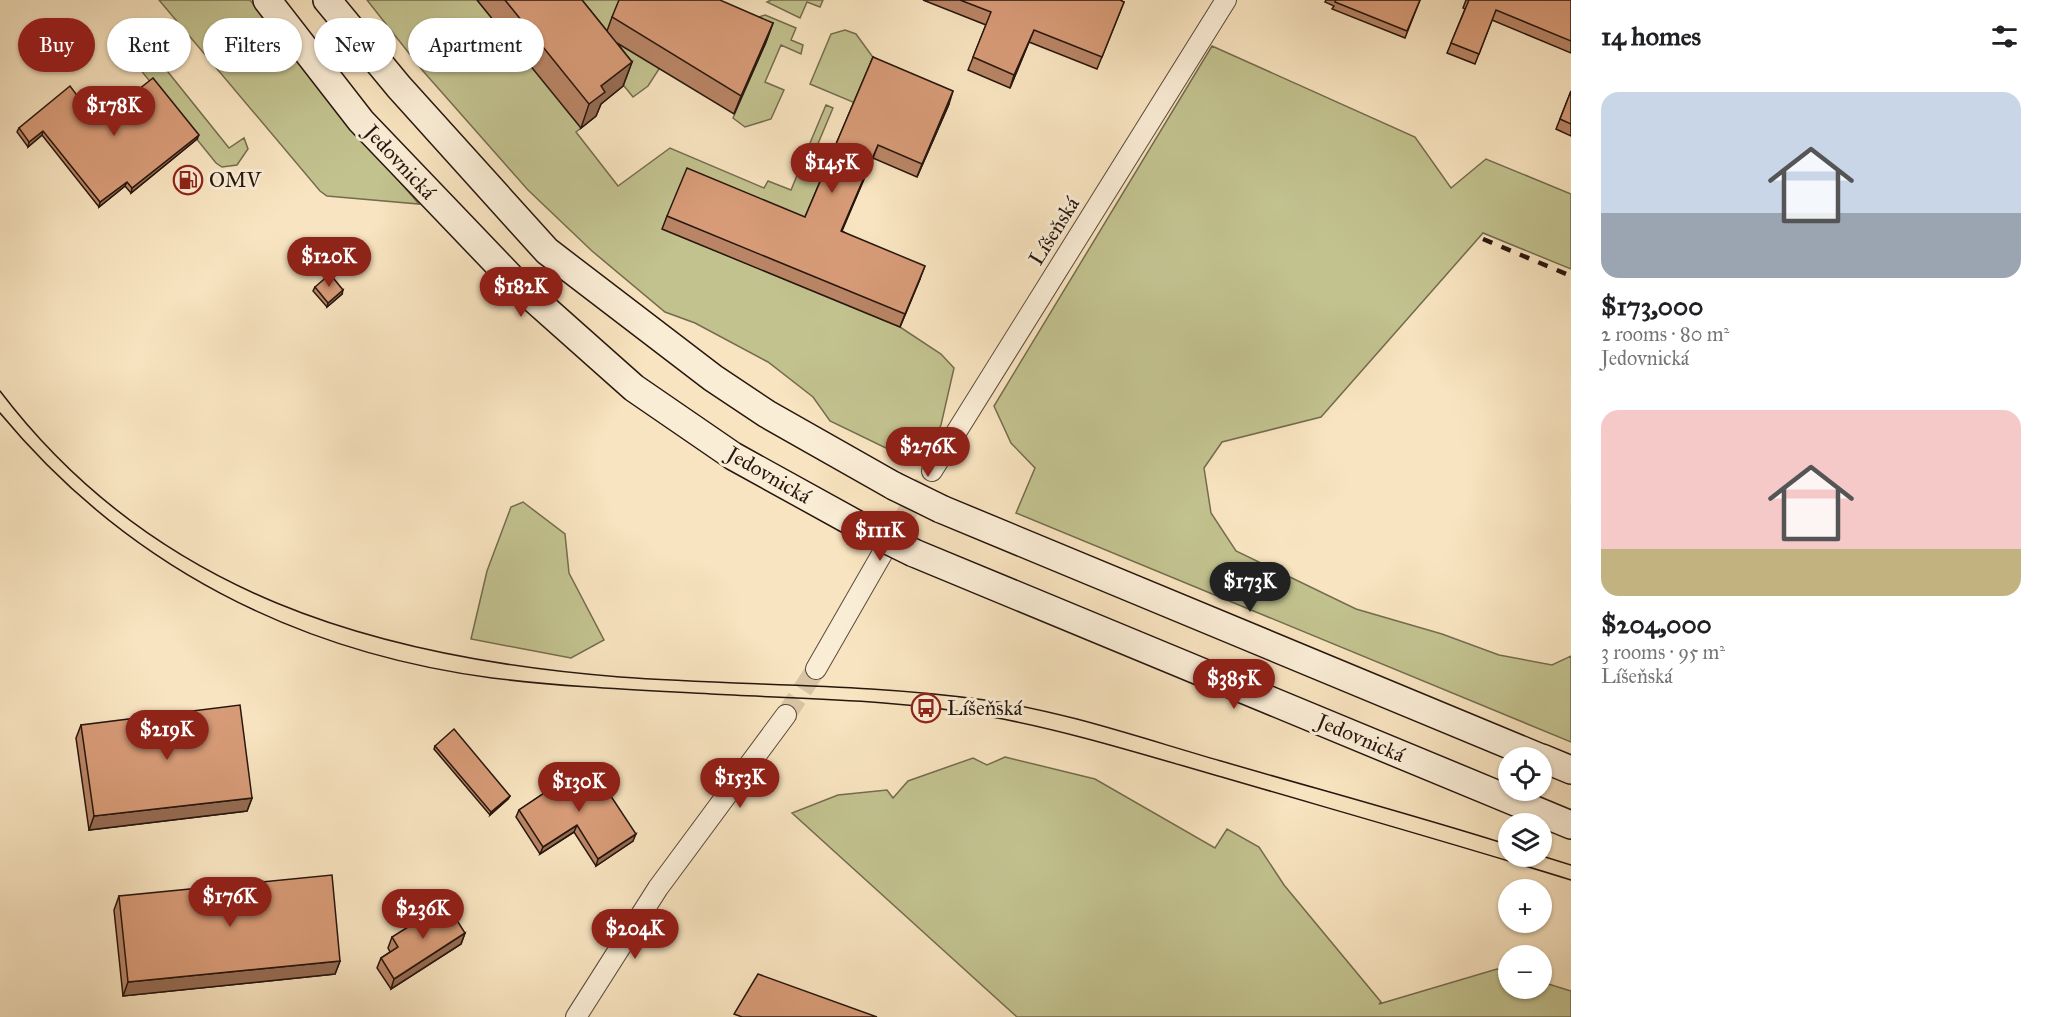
<!DOCTYPE html>
<html lang="en">
<head>
<meta charset="utf-8">
<style>
  :root { --surface:#fff; --page:#f6f6f6; --text:#202124; --muted:#757577; --accent:#8f2418 }
  body { margin:0; font-family:"IM FELL Great Primer",serif; background:var(--page); color:var(--text); height:100vh; display:flex; flex-direction:column; font-size:22px; white-space:nowrap }
  * { box-sizing:border-box; margin:0 }
  p { font-size:20px; color:var(--muted) }
  .icon { flex:none; width:33px; height:33px; fill:none; stroke:currentColor; stroke-width:2; stroke-linecap:round; stroke-linejoin:round }
  .map { position:relative; flex:1; overflow:hidden }
  .side { display:flex; flex-direction:column; background:var(--surface); width:480px }
  .side>* { flex:none }
  .hud { position:absolute; left:18px; top:18px; width:570px; height:54px; display:flex; gap:12px }
  .fabs { position:absolute; left:1498px; top:747px; display:grid; gap:12px }
  .fabs a { display:grid; place-items:center; width:54px; height:54px; border-radius:50%; background:var(--surface); box-shadow:0 2px 4px #0004; font-size:30px }
  .price { position:absolute; translate:-50% -51px; padding:0 14px; border-radius:21px; background:var(--accent); color:#fff; font-size:20px; line-height:39px; filter:drop-shadow(0 2px 3px #0008) }
  .price::after { content:''; position:absolute; left:50%; top:36px; width:18px; height:14px; margin-left:-9px; background:inherit; clip-path:polygon(0 0,100% 0,50% 100%) }
  .price.current { background:#222; color:#fff }
  ul { padding:0; list-style:none }
  li { display:grid; align-content:center; gap:12px; height:318px; padding:0 30px }
  li span { display:grid; place-items:center; height:186px; border-radius:18px; color:#555 }
  li>.icon { margin-inline-start:auto }
  span .icon { width:108px; height:108px; fill:#fffc; stroke-width:1 }
  li b { font-size:26px }
  h2 { display:flex; justify-content:space-between; align-items:center; height:72px; padding:0 30px; font-size:26px }
  .tag { padding:0 21px; border-radius:27px; background:var(--surface); box-shadow:0 2px 4px #0004; font-size:21px; line-height:54px }
  .tag.current { background:var(--accent); color:#fff }
  main { display:flex; flex:1; min-height:0 }
  .map>svg:first-child { display:block }
  .green { fill:#c2c28f; stroke:#746c4e; stroke-width:1.5 }
  .lines { fill:none; stroke-linecap:round; stroke-linejoin:round }
  .street-tunnel { stroke:#d9c5a5; stroke-width:20; stroke-dasharray:20 10; stroke-linecap:butt }
  .street-casing { stroke:#5b4a3a; stroke-width:22 }
  .secondary-casing { stroke:#27160e; stroke-width:30 }
  .street { stroke:#faedd6; stroke-width:20 }
  .secondary { stroke:#faedd6; stroke-width:27 }
  .tram { stroke:#27160e; stroke-width:1.5 }
  .rail { stroke:#27160e; stroke-width:4.5; stroke-dasharray:10 10; stroke-linecap:butt }
  .secondary-bridge-casing { stroke:#27160e; stroke-width:30; stroke-linecap:butt }
  .secondary-bridge { stroke:#faedd6; stroke-width:27 }
  .wall { fill:#b98566; stroke:#27160e; stroke-width:1.5 }
  .shaded-wall { fill:#966c53; stroke:#27160e; stroke-width:1.5 }
  .building { fill:#d79b77; stroke:#27160e; stroke-width:1.5 }
  .labels { text-anchor:middle; dominant-baseline:central; stroke-width:6; stroke-linejoin:round; paint-order:stroke }
  .street-label { font-size:21px; fill:#27160e; stroke:#faedd6 }
  .poi-label { font-size:21px; fill:#27160e; stroke:#faedd6; text-anchor:start }
</style>
</head>
<body>
<main>
<div class="map">
<svg width="1571" height="1017" viewBox="0 0 1571 1017">
  <rect width="100%" height="100%" fill="#f8e4c0"/>
  <filter id="stains"><feTurbulence type="fractalNoise" baseFrequency=".00333" numOctaves="4"/><feColorMatrix values="0 0 0 0 .2 0 0 0 0 .09 0 0 0 0 .02 0 0 0 .5 -.17"/></filter>
  <radialGradient id="worn" r=".72"><stop offset=".6" stop-color="#630" stop-opacity="0"/><stop offset="1" stop-color="#630" stop-opacity=".3"/></radialGradient>
  <!-- green -->
  <path class="green" d="M 159,0 L 250,0 L 374,152 L 419,204 L 327,196 L 320,191 Z
    M 367,0 L 477,0 L 581,128 L 576,132 L 618,186 L 670,148 L 764,188 L 768,181 L 791,190 L 808,149 L 831,158 L 801,230 L 663,229 L 900,327 L 941,354 L 954,368 L 941,425 L 919,464 L 830,421 L 813,397 L 768,362 L 695,323 L 665,312 L 592,251 L 528,190 L 423,71 Z
    M 554,0 L 620,0 L 659,69 L 648,86 L 633,97 Z
    M 771,0 L 823,0 L 820,7 L 807,2 L 800,18 L 767,2 Z
    M 765,15 L 796,28 L 791,40 L 803,45 L 801,54 L 781,45 L 765,82 L 784,90 L 771,119 L 745,127 L 733,118 L 766,42 L 756,18 Z
    M 845,30 L 856,34 L 888,78 L 855,103 L 810,84 L 831,34 Z
    M 155,37 L 163,39 L 168,46 L 156,57 L 229,148 L 244,138 L 248,149 L 237,165 L 222,167 L 216,163 L 139,68 C 133,51 138,41 155,37 Z
    M 1212,46 L 1415,137 L 1451,188 L 1486,159 L 1571,194 L 1571,269 L 1483,233 L 1321,417 L 1222,442 L 1204,468 L 1211,513 L 1236,551 L 1356,609 L 1442,634 L 1499,655 L 1552,665 L 1571,656 L 1571,742 L 1016,513 L 1035,468 L 1011,443 L 994,406 Z
    M 826,105 L 833,108 L 817,146 L 810,143 Z
    M 523,502 L 565,534 L 569,573 L 604,640 L 571,658 L 471,639 L 487,571 L 511,507 Z
    M 1005,757 L 1095,779 L 1215,848 L 1227,829 L 1259,847 L 1284,885 L 1381,1002 L 1379,1004 L 1497,969 L 1509,972 L 1509,988 L 1542,988 L 1542,982 L 1571,991 L 1571,1017 L 1017,1017 L 792,813 L 838,795 L 887,790 L 893,798 L 908,781 L 973,758 L 987,765 Z"/>
  <g class="lines">
    <!-- street-tunnel -->
    <path class="street-tunnel" d="M 883,552 L 932,471
      M 786,715 L 816,669"/>
    <!-- street casing -->
    <g class="street-casing">
      <path id="street" d="M 932,471 L 1226,0
        M 816,669 L 882,554
        M 576,1017 L 658,888 L 786,715"/>
    </g>
    <!-- secondary casing -->
    <g class="secondary-casing">
      <path id="secondary" d="M 267,0 L 361,121 L 517,284 L 634,388 L 733,456 L 867,530
        M 327,0 L 399,87 L 547,251 L 713,378 L 767,414 L 894,486
        M 941,509 L 1541,758
        M 914,553 L 1571,825
        M 1542,758 L 1571,770"/>
    </g>
    <!-- street -->
    <use href="#street" class="street"/>
    <!-- secondary -->
    <use href="#secondary" class="secondary"/>
    <!-- tram -->
    <path class="tram" d="M 0,391 C 154,594 377,658 620,677 C 742,686 864,683 985,700 C 1064,711 1144,739 1221,761 C 1317,789 1414,815 1509,845
      M 0,413 C 127,566 296,652 492,678 C 565,687 638,690 711,694 C 803,699 896,699 987,716 C 1070,731 1151,757 1232,780 C 1345,813 1458,845 1571,880
      M 1542,856 L 1571,865"/>
    <!-- rail -->
    <path class="rail" d="M 1483,239 L 1571,276"/>
    <!-- secondary-bridge casing -->
    <g class="secondary-bridge-casing">
      <path id="secondary-bridge" d="M 894,486 L 941,509
        M 867,530 L 914,553"/>
    </g>
    <!-- secondary-bridge -->
    <use href="#secondary-bridge" class="secondary-bridge"/>
  </g>
  <!-- wall -->
  <path class="wall" d="M 477,0 L 582,0 L 607,31 L 612,17 L 773,23 L 766,42 L 734,114 L 617,43 L 632,62 L 623,86 L 601,104 L 596,116 L 581,128 Z
    M 923,0 L 1120,0 L 1124,2 L 1097,69 L 1029,42 L 1010,88 L 968,70 L 986,25 Z
    M 1326,0 L 1420,0 L 1405,38 L 1332,9 L 1334,6 L 1325,2 Z
    M 1466,0 L 1571,0 L 1571,53 L 1492,20 L 1475,64 L 1447,53 L 1465,9 L 1463,8 Z
    M 873,57 L 949,104 L 917,177 L 873,158 L 842,231 L 920,279 L 900,327 L 662,229 L 667,216 L 805,217 Z
    M 1571,91 L 1571,136 L 1556,129 Z
    M 97,122 L 197,139 L 131,193 L 125,186 L 99,207 L 42,135 L 28,147 L 17,132 L 19,128 Z
    M 315,287 L 342,294 L 327,307 L 313,291 Z
    M 81,725 L 252,798 L 247,811 L 89,830 L 76,738 Z
    M 435,746 L 510,796 L 508,799 L 490,815 L 434,749 Z
    M 589,763 L 633,841 L 596,866 L 574,832 L 540,854 L 516,817 L 519,810 Z
    M 119,896 L 340,961 L 335,974 L 123,996 L 114,910 Z
    M 465,933 L 461,944 L 391,989 L 377,968 L 381,958 L 390,952 L 388,948 L 392,937 Z"/>
  <!-- shaded-wall -->
  <path class="shaded-wall" d="M 773,23 L 766,42 L 734,114 L 741,96 Z
    M 1034,30 L 1029,42 L 1010,88 L 1014,75 Z
    M 632,62 L 623,86 L 601,104 L 596,116 L 581,128 L 589,104 L 601,86 Z
    M 953,91 L 949,104 L 917,177 L 922,164 Z
    M 43,131 L 42,135 L 28,147 L 29,142 Z
    M 199,135 L 197,139 L 131,193 L 132,188 Z
    M 878,145 L 873,158 L 836,244 L 841,231 Z
    M 127,182 L 125,186 L 99,207 L 100,202 Z
    M 925,266 L 920,279 L 900,327 L 905,314 Z
    M 343,290 L 342,294 L 327,307 L 328,303 Z
    M 510,796 L 508,799 L 490,815 L 491,812 Z
    M 252,798 L 247,811 L 89,830 L 94,816 Z
    M 577,825 L 574,832 L 540,854 L 543,847 Z
    M 636,834 L 633,841 L 596,866 L 598,859 Z
    M 465,933 L 461,944 L 391,989 L 394,979 Z
    M 340,961 L 335,974 L 123,996 L 128,982 Z"/>
  <!-- building -->
  <path class="building" d="M 505,0 L 582,0 L 632,62 L 601,86 L 605,92 L 589,104 Z
    M 619,0 L 720,0 L 773,23 L 741,96 L 612,17 Z
    M 960,0 L 1120,0 L 1124,2 L 1102,57 L 1034,30 L 1014,75 L 973,57 L 991,12 Z
    M 1336,0 L 1420,0 L 1407,31 L 1335,2 Z
    M 1469,0 L 1571,0 L 1571,41 L 1496,10 L 1479,54 L 1451,43 Z
    M 873,57 L 953,91 L 922,164 L 878,145 L 841,231 L 925,266 L 905,314 L 667,216 L 687,168 L 805,217 Z
    M 153,78 L 199,135 L 132,188 L 127,182 L 100,202 L 43,131 L 29,142 L 19,128 L 70,86 L 97,122 Z
    M 1571,91 L 1571,124 L 1560,119 Z
    M 330,274 L 343,290 L 328,303 L 315,287 Z
    M 240,705 L 252,798 L 94,816 L 81,725 Z
    M 454,729 L 510,796 L 491,812 L 435,746 Z
    M 589,763 L 636,834 L 598,859 L 577,825 L 543,847 L 519,810 Z
    M 332,875 L 340,961 L 128,982 L 119,896 Z
    M 446,903 L 465,933 L 394,979 L 381,958 L 398,947 L 392,937 Z
    M 758,974 L 877,1017 L 742,1017 L 734,1014 Z"/>
  <!-- icons -->
  <defs>
    <g id="fuel-ring" transform="scale(1.5)"><circle r="9.5" fill="#faedd6" stroke="#8f2418" stroke-width="1.5"/><path d="M-5.5-6h7V0h2V4h1.3V-2.5L3-4.5l.8-.8L6-3V5H2.5V1h-1V6h-7ZM-4.2-4.7v3.2H.2V-4.7Z" fill="#8f2418"/></g>
    <g id="bus-ring" transform="scale(1.5)"><circle r="9.5" fill="#faedd6" stroke="#8f2418" stroke-width="1.5"/><path d="M-5-6H5V4H4V6H2V4H-2V6H-4V4H-5ZM-3.5-4V0h7V-4ZM-3.5 1.2v1.5H-2V1.2ZM2 1.2v1.5H3.5V1.2Z" fill="#8f2418"/></g>
  </defs>
  <g fill-rule="evenodd">
    <use href="#fuel-ring" x="188" y="180"/>
    <use href="#bus-ring" x="926" y="708"/>
  </g>
  <g class="labels">
    <!-- street labels -->
    <g class="street-label">
      <text transform="translate(400 162) rotate(47)">Jedovnická</text>
      <text transform="translate(1054 231) rotate(-58)">Líšeňská</text>
      <text transform="translate(769 475) rotate(30)">Jedovnická</text>
      <text transform="translate(1361 738) rotate(23)">Jedovnická</text>
    </g>
    <!-- poi labels -->
    <g class="poi-label">
      <text x="209" y="180">OMV</text>
      <text x="947" y="708">Líšeňská</text>
    </g>
  </g>
  <rect width="100%" height="100%" filter="url(#stains)"/>
  <rect width="100%" height="100%" fill="url(#worn)"/>
</svg>
<div class="fabs">
<a><svg class="icon" aria-label="locate" viewBox="0 0 24 24"><circle cx="12" cy="12" r="6"/><path d="M12 2v4M12 18v4M2 12h4M18 12h4"/></svg></a>
<a><svg class="icon" aria-label="layers" viewBox="0 0 24 24"><path d="M12 4l9 5-9 5-9-5zM3 14l9 5 9-5"/></svg></a>
<a>+</a>
<a>−</a>
</div>
<b class="price" style="left:114px;top:137px">$178K</b>
<b class="price" style="left:832px;top:194px">$145K</b>
<b class="price" style="left:329px;top:288px">$120K</b>
<b class="price" style="left:521px;top:318px">$182K</b>
<b class="price" style="left:928px;top:478px">$276K</b>
<b class="price" style="left:880px;top:562px">$111K</b>
<b class="price current" style="left:1250px;top:613px">$173K</b>
<b class="price" style="left:1234px;top:710px">$385K</b>
<b class="price" style="left:167px;top:761px">$219K</b>
<b class="price" style="left:740px;top:809px">$153K</b>
<b class="price" style="left:579px;top:813px">$130K</b>
<b class="price" style="left:230px;top:928px">$176K</b>
<b class="price" style="left:423px;top:940px">$236K</b>
<b class="price" style="left:635px;top:960px">$204K</b>
<div class="hud">
<a class="tag current">Buy</a>
<a class="tag">Rent</a>
<a class="tag">Filters</a>
<a class="tag">New</a>
<a class="tag">Apartment</a>
</div>
</div>
<section class="side">
<h2>14 homes<svg class="icon" aria-label="filters" viewBox="0 0 24 24"><path d="M4 7h16M4 17h16"/><circle cx="9" cy="7" r="2"/><circle cx="15" cy="17" r="2"/></svg></h2>
<ul>
<li><span style="background:linear-gradient(#c9d6e8 65%,#9aa5b1 0)"><svg class="icon" aria-label="home" viewBox="0 0 24 24"><path d="M3 11l9-7 9 7M6 9v11h12V9"/></svg></span><div><b>$173,000</b><p>2 rooms · 80 m²</p><p>Jedovnická</p></div></li>
<li><span style="background:linear-gradient(#f6c9c9 75%,#c2b280 0)"><svg class="icon" aria-label="home" viewBox="0 0 24 24"><path d="M3 11l9-7 9 7M6 9v11h12V9"/></svg></span><div><b>$204,000</b><p>3 rooms · 95 m²</p><p>Líšeňská</p></div></li>
</ul>
</section>
</main>
</body>
</html>
